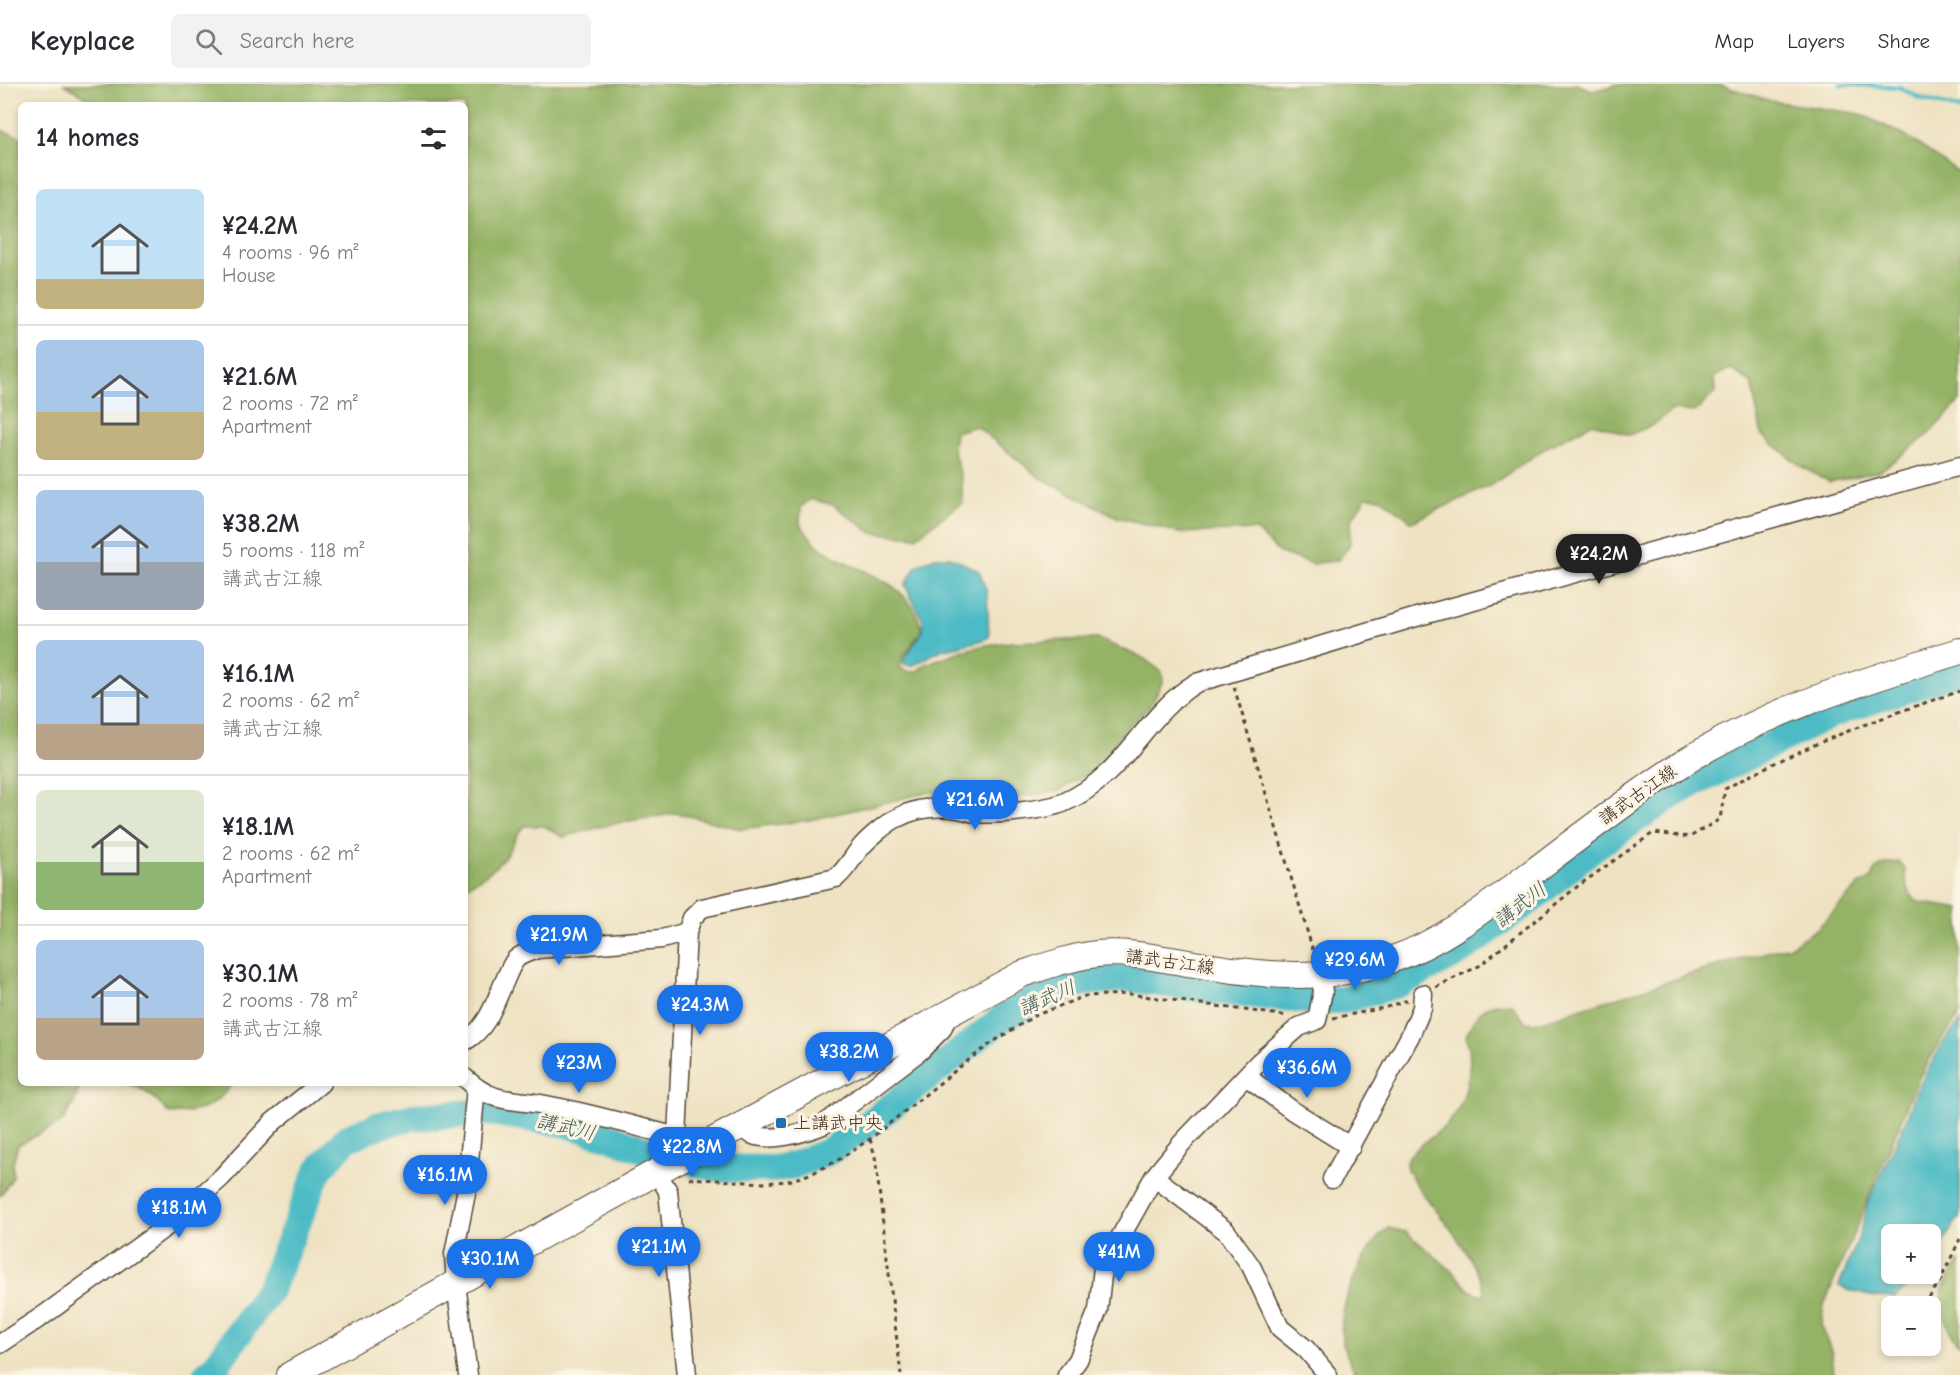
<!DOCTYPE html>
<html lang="en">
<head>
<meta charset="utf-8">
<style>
  :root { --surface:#fff; --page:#f2f2f3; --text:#2b2b33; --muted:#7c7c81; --line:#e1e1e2; --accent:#1a73e8 }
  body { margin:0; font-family:"Comic Neue","Klee One",sans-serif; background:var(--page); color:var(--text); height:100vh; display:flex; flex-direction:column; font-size:22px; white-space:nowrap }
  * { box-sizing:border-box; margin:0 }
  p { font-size:20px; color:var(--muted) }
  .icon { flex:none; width:33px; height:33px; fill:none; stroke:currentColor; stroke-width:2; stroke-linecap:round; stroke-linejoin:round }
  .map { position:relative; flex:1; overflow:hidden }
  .panel { position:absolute; left:18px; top:18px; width:450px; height:984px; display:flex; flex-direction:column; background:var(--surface); border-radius:9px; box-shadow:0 3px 9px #0003 }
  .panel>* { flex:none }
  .tools { position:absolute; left:1881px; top:1140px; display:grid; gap:12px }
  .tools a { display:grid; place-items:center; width:60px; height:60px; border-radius:9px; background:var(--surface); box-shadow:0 3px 9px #0003; font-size:30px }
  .price { position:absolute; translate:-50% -51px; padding:0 14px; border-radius:21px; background:var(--accent); color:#fff; font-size:20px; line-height:39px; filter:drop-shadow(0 2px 3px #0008) }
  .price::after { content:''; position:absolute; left:50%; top:36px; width:18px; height:14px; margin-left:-9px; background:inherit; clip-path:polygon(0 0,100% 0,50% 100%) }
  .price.selected { background:#222; color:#fff }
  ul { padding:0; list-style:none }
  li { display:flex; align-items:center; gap:18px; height:150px; padding:0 18px }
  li+li { border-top:2px solid var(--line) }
  li span { display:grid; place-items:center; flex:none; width:168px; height:120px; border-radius:9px; color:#555 }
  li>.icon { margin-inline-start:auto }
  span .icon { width:72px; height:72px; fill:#fffc; stroke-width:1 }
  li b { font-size:26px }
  h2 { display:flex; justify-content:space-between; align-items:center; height:72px; padding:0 18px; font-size:26px }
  header { display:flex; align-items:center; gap:36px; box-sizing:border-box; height:84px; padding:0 30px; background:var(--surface); border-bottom:2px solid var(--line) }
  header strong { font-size:28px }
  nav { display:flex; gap:33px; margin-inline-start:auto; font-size:21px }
  .search { width:420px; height:54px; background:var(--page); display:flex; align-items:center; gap:15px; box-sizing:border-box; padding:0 21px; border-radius:9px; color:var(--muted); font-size:22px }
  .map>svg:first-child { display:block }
  .forest { fill:#95b366; stroke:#686e42; stroke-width:1.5 }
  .water { fill:#4dbbc5; stroke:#447272; stroke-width:1.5 }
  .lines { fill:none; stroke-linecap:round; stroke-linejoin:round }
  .stream { stroke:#4dbbc5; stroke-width:4.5 }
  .river { stroke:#4dbbc5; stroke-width:28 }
  .street-casing { stroke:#564637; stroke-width:21 }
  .secondary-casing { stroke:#564637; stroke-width:28 }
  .path { stroke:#564637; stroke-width:3; stroke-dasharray:4.5 4.5; stroke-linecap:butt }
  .street { stroke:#fff; stroke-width:18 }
  .secondary { stroke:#fff; stroke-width:26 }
  .poi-dot { fill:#1f6fb2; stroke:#fcf5e5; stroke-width:2 }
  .labels { text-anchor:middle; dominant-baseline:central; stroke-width:6; stroke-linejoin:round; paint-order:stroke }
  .street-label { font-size:18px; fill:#3b2a1e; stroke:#fcf5e5 }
  .poi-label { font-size:18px; fill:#3b2a1e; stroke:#fcf5e5; text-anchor:start }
  .water-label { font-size:20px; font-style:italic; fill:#415d58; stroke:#fcf5e5 }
</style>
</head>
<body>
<header>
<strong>Keyplace</strong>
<div class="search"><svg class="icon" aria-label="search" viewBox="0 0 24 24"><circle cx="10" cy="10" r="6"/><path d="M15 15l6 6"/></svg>Search here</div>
<nav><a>Map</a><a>Layers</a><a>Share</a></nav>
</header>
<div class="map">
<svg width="1960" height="1291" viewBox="0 0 1960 1291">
  <rect width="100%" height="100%" fill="#fcf5e5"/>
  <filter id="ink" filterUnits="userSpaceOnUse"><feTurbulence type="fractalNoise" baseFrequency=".0167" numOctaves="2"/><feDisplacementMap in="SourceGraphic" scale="12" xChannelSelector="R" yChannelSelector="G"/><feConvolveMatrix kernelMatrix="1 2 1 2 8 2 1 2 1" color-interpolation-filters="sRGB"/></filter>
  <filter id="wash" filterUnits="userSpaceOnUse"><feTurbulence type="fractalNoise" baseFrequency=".008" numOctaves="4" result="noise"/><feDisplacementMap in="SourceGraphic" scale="24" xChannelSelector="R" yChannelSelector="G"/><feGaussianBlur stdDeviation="1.35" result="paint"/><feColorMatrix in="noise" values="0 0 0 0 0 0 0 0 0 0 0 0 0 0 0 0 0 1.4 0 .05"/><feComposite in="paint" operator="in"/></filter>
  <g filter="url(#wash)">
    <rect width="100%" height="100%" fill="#eee2c2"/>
    <!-- forest -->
    <path class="forest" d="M 64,0 L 1577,0 L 1594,7 L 1619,0 L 1718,0 L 1771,17 L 1861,30 L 1909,54 L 1960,90 L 1960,317 L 1927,352 L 1880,387 L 1830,398 L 1802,383 L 1762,351 L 1751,298 L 1730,285 L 1714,293 L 1715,309 L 1695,328 L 1672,326 L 1653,341 L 1629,351 L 1593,339 L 1549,362 L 1491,401 L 1412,438 L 1381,414 L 1366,413 L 1351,436 L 1350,460 L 1339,476 L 1312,480 L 1278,468 L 1256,446 L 1180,449 L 1117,433 L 1039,393 L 976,342 L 955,348 L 953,364 L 961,393 L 963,418 L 916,453 L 872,449 L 833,421 L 811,415 L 801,423 L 800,440 C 807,449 815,461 825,467 C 864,492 909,494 922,546 L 903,573 L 900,584 L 909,588 L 917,587 L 926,580 L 961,567 L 986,561 L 1013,558 L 1098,555 L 1143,574 L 1162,588 L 1163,597 L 1150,622 L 1124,646 L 1098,684 L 1058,707 L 1000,716 L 930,708 L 810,736 L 741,745 L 677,729 L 612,740 L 563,753 L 544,742 L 524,742 C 515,751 512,764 504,774 C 493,787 480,796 465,802 L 465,21 L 92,21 L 85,13 Z
      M 0,46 L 21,53 L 21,999 L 89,999 L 80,1002 L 74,1019 L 62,1038 L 18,1061 L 13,1079 L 13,1093 L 0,1112 Z
      M 1899,778 L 1905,785 L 1906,798 L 1911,811 L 1918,818 L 1960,825 L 1960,931 L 1941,956 L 1918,995 L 1824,1221 L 1821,1243 L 1832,1269 L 1834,1291 L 1357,1291 C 1352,1282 1346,1271 1343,1261 C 1335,1227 1361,1165 1388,1144 L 1406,1148 L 1452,1187 L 1469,1206 L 1481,1211 L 1485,1209 C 1479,1188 1465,1165 1453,1148 C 1444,1134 1406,1093 1406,1080 C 1406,1068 1437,1051 1445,1042 C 1467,1022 1475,979 1466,952 C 1476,928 1485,917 1512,920 L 1525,938 L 1535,939 L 1730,878 L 1790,862 L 1817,845 L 1859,801 L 1871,795 L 1875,785 L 1885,780 Z
      M 124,999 L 233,999 C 213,1025 201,1028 169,1030 C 156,1015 144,1003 124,999 Z
      M 1960,1177 L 1960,1260 C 1947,1250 1937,1217 1944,1202 C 1948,1193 1955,1185 1960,1177 Z"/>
    <!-- water -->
    <path class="water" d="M 935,473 L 951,473 L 979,487 L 987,508 L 989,553 L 980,557 L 941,566 L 912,582 L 904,580 L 904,575 L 923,547 L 923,537 L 905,501 L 916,482 Z
      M 1960,938 L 1960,1135 L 1954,1140 L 1931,1180 L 1930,1150 L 1892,1150 L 1892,1190 L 1922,1190 L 1895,1214 C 1875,1214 1858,1211 1839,1202 L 1858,1155 L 1868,1119 L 1909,1029 L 1916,1007 L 1943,959 Z"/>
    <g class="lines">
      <!-- stream -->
      <path class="stream" d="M 1840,0 L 1899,3 L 1919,14 L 1960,25"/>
      <!-- river -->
      <path class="river" d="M 206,1291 L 214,1284 L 270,1205 L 318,1087 L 346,1055 L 377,1042 L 413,1033 L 490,1028 L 566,1040 L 608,1052 L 644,1066 L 717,1084 L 772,1085 L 794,1081 L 828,1068 L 871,1038 L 1003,934 L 1036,915 L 1083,898 L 1127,894 L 1216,907 L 1304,916 L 1343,916 L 1398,900 L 1458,869 L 1531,816 L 1594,763 L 1677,708 L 1832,630 L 1960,587"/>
    </g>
  </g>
  <g filter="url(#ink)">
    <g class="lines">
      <!-- street casing -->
      <g class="street-casing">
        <path id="street" d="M 465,957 C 488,944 495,918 505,896 C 508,889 511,881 516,875 C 521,870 530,868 537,865 L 662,855 L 687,848
          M 1246,992 L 1293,1027 L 1351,1063
          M 465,994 C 494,1021 511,1014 546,1021 C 590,1029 634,1042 677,1053
          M 739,1043 C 744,1046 750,1050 756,1052 C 778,1057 803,1049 823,1041 L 920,967 L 942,945 L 948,931
          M 705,1061 L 677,1053 L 687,848 L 692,834 L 702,824 L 836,794 C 847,785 853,772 862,762 C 869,754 888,738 897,734 C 916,724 939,722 959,725 C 965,726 971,729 977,729 C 997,731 1044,726 1063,719 C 1127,691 1142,632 1196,599 L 1420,532 L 1960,382
          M 657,1089 L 668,1107 L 687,1291
          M 1154,1093 L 1226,1147 L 1251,1182 L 1280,1244 L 1306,1265 L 1328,1291
          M 1332,1095 L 1410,952 L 1422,924 L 1423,910
          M 0,1260 L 44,1231 L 170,1140 L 222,1093 L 273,1038 L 321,999
          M 468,1291 L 456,1200 L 454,1170 L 466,1109 L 476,1003
          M 1067,1291 L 1078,1276 L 1098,1226 L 1103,1184 L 1154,1093 L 1181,1060 L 1259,978 L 1299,943 L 1317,936 L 1323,907 L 1320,892"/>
      </g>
      <!-- secondary casing -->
      <g class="secondary-casing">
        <path id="secondary" d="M 290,1291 L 705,1061 L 1022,890 C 1046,882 1071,873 1097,870 C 1129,867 1162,875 1194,880 C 1264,892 1324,899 1393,875 C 1445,857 1489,821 1533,788 C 1579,753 1626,717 1674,685 C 1761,627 1862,598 1960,567"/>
      </g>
      <!-- path -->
      <path class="path" d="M 1234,603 L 1314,870
        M 1436,903 L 1479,882 L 1578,802 L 1653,749 L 1690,753 L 1720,735 L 1725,705 C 1799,663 1879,634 1960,607
        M 1333,934 L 1384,924 L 1408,916
        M 870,1055 L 875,1072 L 901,1291
        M 689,1094 L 763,1099 L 788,1097 L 813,1089 L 838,1076 L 870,1055 L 966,978 L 993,958 L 1034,932 L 1085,912 L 1129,910 L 1288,932
        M 1929,1214 L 1941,1195 L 1960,1155"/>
      <!-- street -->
      <use href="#street" class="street"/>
      <!-- secondary -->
      <use href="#secondary" class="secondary"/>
    </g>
  </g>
  <!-- markers -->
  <rect class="poi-dot" x="775" y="1033" width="12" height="12" rx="3"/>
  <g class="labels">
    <!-- street labels -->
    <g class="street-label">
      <text transform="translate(1638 711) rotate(-35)">講武古江線</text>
      <text transform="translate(1170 878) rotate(8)">講武古江線</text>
    </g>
    <!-- poi labels -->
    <g class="poi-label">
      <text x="793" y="1039">上講武中央</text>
    </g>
    <!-- water labels -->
    <g class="water-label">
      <text transform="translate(1520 821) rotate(-38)">講武川</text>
      <text transform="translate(1047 914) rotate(-23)">講武川</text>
      <text transform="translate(566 1043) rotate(13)">講武川</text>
    </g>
  </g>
</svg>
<div class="tools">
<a>+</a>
<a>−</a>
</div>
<b class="price selected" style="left:1599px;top:501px">¥24.2M</b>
<b class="price" style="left:975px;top:747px">¥21.6M</b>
<b class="price" style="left:559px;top:882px">¥21.9M</b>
<b class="price" style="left:1355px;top:907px">¥29.6M</b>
<b class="price" style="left:700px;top:952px">¥24.3M</b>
<b class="price" style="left:849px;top:999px">¥38.2M</b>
<b class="price" style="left:579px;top:1010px">¥23M</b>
<b class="price" style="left:1307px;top:1015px">¥36.6M</b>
<b class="price" style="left:692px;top:1094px">¥22.8M</b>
<b class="price" style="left:445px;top:1122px">¥16.1M</b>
<b class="price" style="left:179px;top:1155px">¥18.1M</b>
<b class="price" style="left:659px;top:1194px">¥21.1M</b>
<b class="price" style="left:1119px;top:1199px">¥41M</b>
<b class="price" style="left:490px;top:1206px">¥30.1M</b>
<section class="panel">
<h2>14 homes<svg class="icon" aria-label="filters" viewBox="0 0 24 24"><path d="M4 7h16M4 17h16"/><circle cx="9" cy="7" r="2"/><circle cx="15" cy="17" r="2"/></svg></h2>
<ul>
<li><span style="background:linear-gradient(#bfe0f5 75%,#c2b280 0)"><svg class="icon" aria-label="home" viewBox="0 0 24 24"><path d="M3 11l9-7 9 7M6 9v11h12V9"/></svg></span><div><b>¥24.2M</b><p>4 rooms · 96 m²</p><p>House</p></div></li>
<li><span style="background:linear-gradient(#a9c7e8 60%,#c2b280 0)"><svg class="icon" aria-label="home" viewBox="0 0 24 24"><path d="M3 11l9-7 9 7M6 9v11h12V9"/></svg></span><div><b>¥21.6M</b><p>2 rooms · 72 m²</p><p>Apartment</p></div></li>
<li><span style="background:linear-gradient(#a9c7e8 60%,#9aa5b1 0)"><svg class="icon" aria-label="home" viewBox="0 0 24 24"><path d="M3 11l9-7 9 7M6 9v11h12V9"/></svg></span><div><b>¥38.2M</b><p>5 rooms · 118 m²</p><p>講武古江線</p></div></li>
<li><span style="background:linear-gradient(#a9c7e8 70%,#b9a48a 0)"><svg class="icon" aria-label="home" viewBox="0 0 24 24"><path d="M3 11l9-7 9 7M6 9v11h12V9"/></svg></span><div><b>¥16.1M</b><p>2 rooms · 62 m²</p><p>講武古江線</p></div></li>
<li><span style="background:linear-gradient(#dfe7d0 60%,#8fb573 0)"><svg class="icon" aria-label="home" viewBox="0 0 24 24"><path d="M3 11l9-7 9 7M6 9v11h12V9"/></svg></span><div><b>¥18.1M</b><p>2 rooms · 62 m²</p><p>Apartment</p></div></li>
<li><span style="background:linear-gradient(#a9c7e8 65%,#b9a48a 0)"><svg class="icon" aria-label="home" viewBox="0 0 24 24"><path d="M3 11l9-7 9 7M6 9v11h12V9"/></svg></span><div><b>¥30.1M</b><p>2 rooms · 78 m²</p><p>講武古江線</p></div></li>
</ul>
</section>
</div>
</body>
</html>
